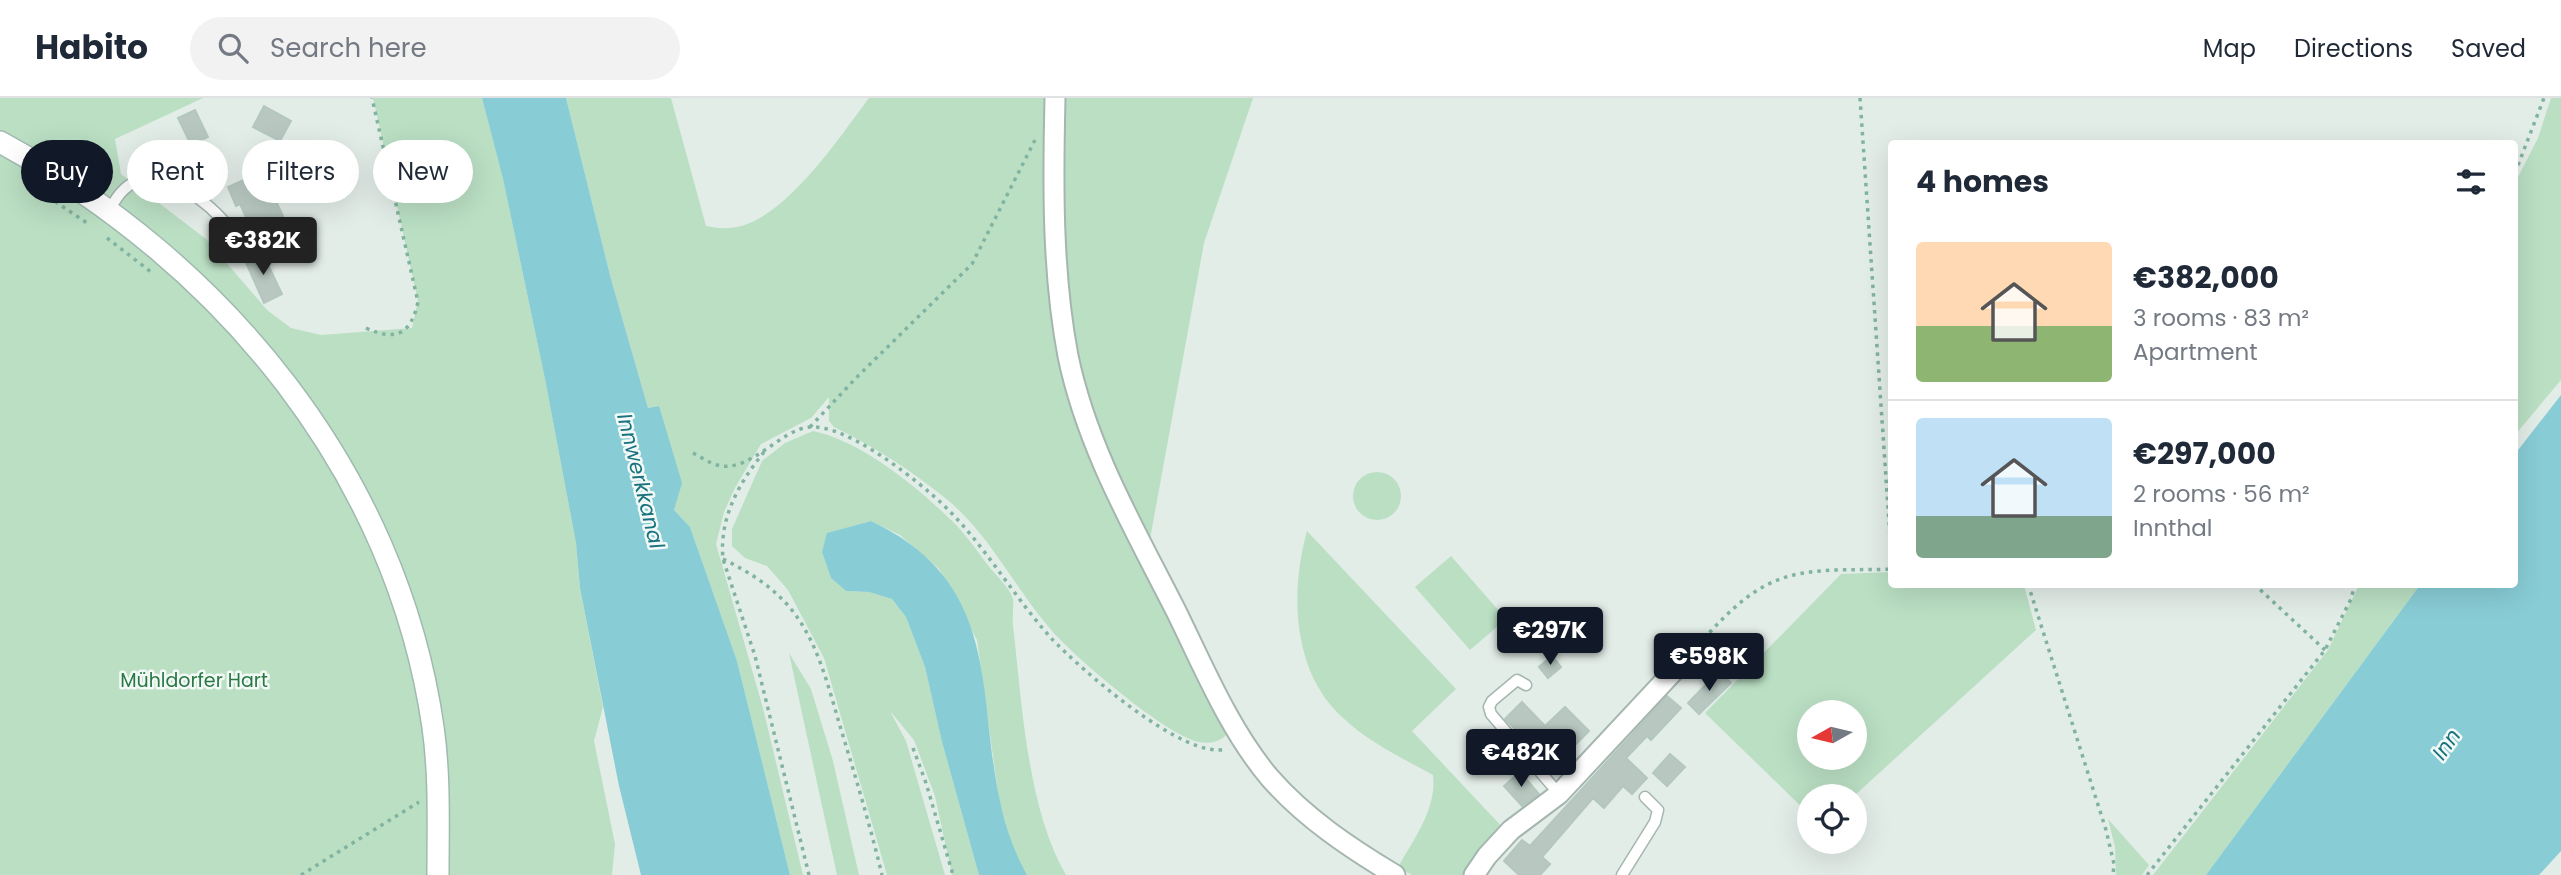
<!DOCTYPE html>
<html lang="en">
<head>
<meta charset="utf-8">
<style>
  :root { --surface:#fff; --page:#f2f2f3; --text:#1f2937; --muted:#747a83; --line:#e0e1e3; --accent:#111827 }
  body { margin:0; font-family:Poppins,sans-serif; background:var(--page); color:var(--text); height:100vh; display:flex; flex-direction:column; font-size:26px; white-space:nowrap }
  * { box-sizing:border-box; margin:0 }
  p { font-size:23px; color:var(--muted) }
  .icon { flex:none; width:38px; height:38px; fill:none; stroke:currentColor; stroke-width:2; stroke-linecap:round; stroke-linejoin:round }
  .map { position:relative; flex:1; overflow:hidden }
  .drawer { position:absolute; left:1888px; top:42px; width:630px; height:448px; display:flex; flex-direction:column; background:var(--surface); border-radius:7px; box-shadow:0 7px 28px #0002 }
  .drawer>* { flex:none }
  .banner { position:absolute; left:21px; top:42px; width:665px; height:63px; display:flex; gap:14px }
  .needle { width:46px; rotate:262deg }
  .tools { position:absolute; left:1797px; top:602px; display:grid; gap:14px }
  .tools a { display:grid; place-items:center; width:70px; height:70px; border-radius:50%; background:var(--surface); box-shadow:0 7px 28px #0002; font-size:35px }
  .price { position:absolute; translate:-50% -60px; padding:0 16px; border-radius:7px; background:var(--accent); color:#fff; font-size:23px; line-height:46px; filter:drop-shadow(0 2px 4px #0008) }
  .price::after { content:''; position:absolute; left:50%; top:42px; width:21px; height:16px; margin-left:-10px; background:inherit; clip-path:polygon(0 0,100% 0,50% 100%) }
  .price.on { background:#222; color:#fff }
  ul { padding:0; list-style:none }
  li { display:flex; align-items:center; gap:21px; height:175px; padding:0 28px }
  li+li { border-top:2px solid var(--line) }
  li span { display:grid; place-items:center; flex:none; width:196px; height:140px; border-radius:7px; color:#555 }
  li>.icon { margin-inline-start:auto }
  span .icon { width:84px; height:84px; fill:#fffc; stroke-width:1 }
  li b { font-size:30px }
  h2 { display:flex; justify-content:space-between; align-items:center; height:84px; padding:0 28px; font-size:30px }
  .pill { padding:0 24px; border-radius:32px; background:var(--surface); box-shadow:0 7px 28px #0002; font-size:24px; line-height:63px }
  .pill.on { background:var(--accent); color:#fff }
  header { display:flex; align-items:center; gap:42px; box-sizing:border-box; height:98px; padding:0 35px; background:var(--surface); border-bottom:2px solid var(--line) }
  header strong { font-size:33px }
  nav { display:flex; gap:38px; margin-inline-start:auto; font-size:24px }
  .search { width:490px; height:63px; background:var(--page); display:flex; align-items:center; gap:18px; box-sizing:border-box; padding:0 24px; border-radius:38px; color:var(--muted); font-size:26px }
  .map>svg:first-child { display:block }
  .green { fill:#badfc3; fill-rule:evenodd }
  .water { fill:#88ccd5 }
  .building { fill:#b8c8c1; stroke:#b4c7bf; stroke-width:2 }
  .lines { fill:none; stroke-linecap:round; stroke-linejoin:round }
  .lane-casing { stroke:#a5b6af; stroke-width:13 }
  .street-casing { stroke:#a5b6af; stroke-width:23 }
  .secondary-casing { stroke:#a0bab0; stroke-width:24 }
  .path { stroke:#81b3a1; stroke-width:3.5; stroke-dasharray:3.5 5; stroke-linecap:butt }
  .lane { stroke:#fff; stroke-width:10 }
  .street { stroke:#fff; stroke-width:19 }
  .secondary { stroke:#fff; stroke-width:21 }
  .labels { text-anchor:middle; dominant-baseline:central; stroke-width:5; stroke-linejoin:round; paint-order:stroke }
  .park-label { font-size:19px; fill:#297945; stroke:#f3f9f6 }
  .water-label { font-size:21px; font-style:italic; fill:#18727f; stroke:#f3f9f6 }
</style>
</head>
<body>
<header>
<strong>Habito</strong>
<div class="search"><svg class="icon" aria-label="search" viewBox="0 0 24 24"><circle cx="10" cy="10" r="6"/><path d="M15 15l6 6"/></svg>Search here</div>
<nav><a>Map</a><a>Directions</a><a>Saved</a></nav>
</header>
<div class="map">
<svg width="2561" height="777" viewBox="0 0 2561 777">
  <rect width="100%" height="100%" fill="#e3ede8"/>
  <!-- green -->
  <path class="green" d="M 0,0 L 203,0 L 115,41 L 121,76 L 206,141 L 267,212 L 291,230 L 321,237 L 412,230 L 418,203 L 373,0 L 482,0 L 503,81 L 545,281 L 576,445 L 580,490 L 603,609 L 594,643 L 615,746 L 612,777 L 0,777 Z
    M 566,0 L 671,0 L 706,128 C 713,129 721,131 728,130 C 781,129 840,38 869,0 L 1050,0 L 1063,267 L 1228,635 C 1220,644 1211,646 1199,644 C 1165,637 1076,560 1052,533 C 1016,492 991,439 950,404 C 915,375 874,348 834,329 L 829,323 L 829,299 L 811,320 L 761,346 L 735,390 L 724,414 L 716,446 L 763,610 L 803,777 L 790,777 L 737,563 L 690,429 L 674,412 L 659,308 L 648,310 L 611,181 Z
    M 1062,0 L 1253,0 L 1204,145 L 1150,441 C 1122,389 1098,337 1082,280 C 1058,190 1063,92 1062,0 Z
    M 2551,0 L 2561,0 L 2561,282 L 2515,337 L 2515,85 L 2538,40 Z
    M 813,333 C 862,343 920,391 955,426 C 968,439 979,456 991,471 C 998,479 1011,492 1013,501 C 1014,510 1012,519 1013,528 C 1022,604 1027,710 1066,777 L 1027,777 L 1014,755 L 999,702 L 977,542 L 939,471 L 900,437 L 871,423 L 828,435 L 822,454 L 831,480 L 846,493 L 869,494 L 892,501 L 906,519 L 925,569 L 942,644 L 979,777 L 952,777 L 935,698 L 914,642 L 890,613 L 906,643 L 945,777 L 887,777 L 824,560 L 788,492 L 767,468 L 745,460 L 732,448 L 732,431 L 762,363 L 785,345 Z
    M1353 398a24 24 0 1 1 48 0a24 24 0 1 1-48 0Z
    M 1307,433 L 1456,591 L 1412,633 L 1505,732 L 1467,777 L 1412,777 L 1398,769 C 1414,741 1437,710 1433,677 C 1402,660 1368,644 1342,619 C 1292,573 1290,494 1307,433 Z
    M 1451,458 L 1506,521 L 1470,552 L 1415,489 Z
    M 1892,474 L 1892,486 L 2024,487 L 2036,532 L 1854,698 L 1810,698 L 1809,716 L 1705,615 L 1841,476 ZM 1810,614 L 1855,614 L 1855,660 L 1810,660 Z
    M 2359,487 L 2420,487 L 2206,777 L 2153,777 L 2328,552 Z
    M 789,555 L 811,591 L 833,663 L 859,777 L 837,777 Z
    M 2108,721 L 2149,767 L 2142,777 L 2116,777 L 2115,749 Z"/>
  <!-- water -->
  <path class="water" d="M 482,0 L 566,0 L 611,181 L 648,310 L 659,308 L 682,385 L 674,412 L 690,429 L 737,563 L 790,777 L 641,777 L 619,688 L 580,490 L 576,445 L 545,281 L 503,81 Z
    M 2561,297 L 2561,753 L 2539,777 L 2206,777 L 2420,487 L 2515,486 L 2515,356 Z
    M 871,423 C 1033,499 956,651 1027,777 L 979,777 L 942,644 L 925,569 L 906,519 L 892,501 L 869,494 L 846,493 L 831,480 L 822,454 L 827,435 Z"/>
  <!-- building -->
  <path class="building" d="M 264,8 L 291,23 L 280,43 L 253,29 Z
    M 195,12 L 208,39 L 191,47 L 178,20 Z
    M 248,80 L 257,98 L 271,92 L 292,138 L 261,152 L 240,106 L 236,108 L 228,89 Z
    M 261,152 L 282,196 L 264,205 L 244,160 Z
    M 1552,558 L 1561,569 L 1548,580 L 1539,569 Z
    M 1719,573 L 1731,585 L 1699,616 L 1688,605 Z
    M 1667,598 L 1681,610 L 1651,642 L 1647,638 L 1626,660 L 1647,680 L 1632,696 L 1623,688 L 1604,710 L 1593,700 L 1542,759 L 1550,766 L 1540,777 L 1519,777 L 1504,763 L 1522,742 L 1530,748 Z
    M 1522,604 L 1545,628 L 1565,609 L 1589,633 L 1553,669 L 1505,621 Z
    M 1670,656 L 1685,669 L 1667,688 L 1653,675 Z
    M 1520,674 L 1539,696 L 1522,708 L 1504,688 Z"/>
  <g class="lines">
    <!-- lane casing -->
    <g class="lane-casing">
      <path id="lane" d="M 109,112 C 116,101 122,90 135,84 C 174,67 224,119 243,147
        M 1526,587 L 1517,582 L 1492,603 L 1489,609 L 1491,616 L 1559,696
        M 1622,777 L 1655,724 L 1658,712 L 1645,699"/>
    </g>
    <!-- street casing -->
    <g class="street-casing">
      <path id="street" d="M 1055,0 C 1053,85 1052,174 1068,258 C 1087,350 1135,432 1177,515 C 1204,570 1230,633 1270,680 C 1305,720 1350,750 1395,777
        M 1474,777 L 1487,758 L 1511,732 L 1559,696 L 1686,560"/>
    </g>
    <!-- secondary casing -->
    <g class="secondary-casing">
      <path id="secondary" d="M 0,44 C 223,165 396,374 433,629 C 440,678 438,728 438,777"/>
    </g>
    <!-- path -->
    <path class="path" d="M 1860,0 L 1892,468
      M 2515,75 L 2544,0
      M 41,94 L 90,127
      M 107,140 L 151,174
      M 366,230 C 396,244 411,236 418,204 L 372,0
      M 810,329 L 857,279 L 972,166 L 1035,42
      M 764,354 C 739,385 719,420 723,461 L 755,558 L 809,777
      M 693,355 C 701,359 709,365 717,367 C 749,376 780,332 809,329 C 844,326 903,372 929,394 C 979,436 1008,492 1051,540 C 1079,570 1185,663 1226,651
      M 723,461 C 749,474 772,488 791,511 C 818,544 828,588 840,628 C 855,677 870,727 882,777
      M 2028,486 L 2106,732 L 2114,766 L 2113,777
      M 2254,486 L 2325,552
      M 1698,547 C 1720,523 1743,497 1773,484 C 1807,468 1855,473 1892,471
      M 913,650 L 926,685 L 953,777
      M 301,777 L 419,704
      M 2147,777 L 2325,552 L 2351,501 L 2355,486"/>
    <!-- lane -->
    <use href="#lane" class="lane"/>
    <!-- street -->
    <use href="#street" class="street"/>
    <!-- secondary -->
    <use href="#secondary" class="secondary"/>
  </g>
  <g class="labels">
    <!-- park labels -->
    <g class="park-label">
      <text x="194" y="582">Mühldorfer Hart</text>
    </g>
    <!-- water labels -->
    <g class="water-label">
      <text transform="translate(641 383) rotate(76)">Innwerkkanal</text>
      <text transform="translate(2446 646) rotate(-55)">Inn</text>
    </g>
  </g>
</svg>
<div class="tools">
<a><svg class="needle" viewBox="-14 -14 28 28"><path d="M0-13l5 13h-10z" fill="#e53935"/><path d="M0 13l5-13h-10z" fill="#747a83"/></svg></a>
<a><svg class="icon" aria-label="locate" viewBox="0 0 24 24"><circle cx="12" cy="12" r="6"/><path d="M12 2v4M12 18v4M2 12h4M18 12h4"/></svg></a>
</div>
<b class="price on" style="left:263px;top:179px">€382K</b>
<b class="price" style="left:1550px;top:569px">€297K</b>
<b class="price" style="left:1709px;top:595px">€598K</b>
<b class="price" style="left:1521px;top:691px">€482K</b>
<div class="banner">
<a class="pill on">Buy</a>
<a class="pill">Rent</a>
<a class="pill">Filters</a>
<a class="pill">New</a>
</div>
<section class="drawer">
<h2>4 homes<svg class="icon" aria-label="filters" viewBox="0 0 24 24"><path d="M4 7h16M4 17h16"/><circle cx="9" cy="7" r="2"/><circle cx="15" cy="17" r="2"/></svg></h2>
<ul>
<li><span style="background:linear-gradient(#ffd9b3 60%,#8fb573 0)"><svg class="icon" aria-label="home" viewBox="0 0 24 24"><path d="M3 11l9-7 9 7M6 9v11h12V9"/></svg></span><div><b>€382,000</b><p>3 rooms · 83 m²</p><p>Apartment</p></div></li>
<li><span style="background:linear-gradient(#bfe0f5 70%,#7fa58c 0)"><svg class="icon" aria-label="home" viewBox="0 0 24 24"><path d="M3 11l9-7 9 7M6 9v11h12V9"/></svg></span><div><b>€297,000</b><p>2 rooms · 56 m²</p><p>Innthal</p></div></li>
</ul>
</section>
</div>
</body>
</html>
